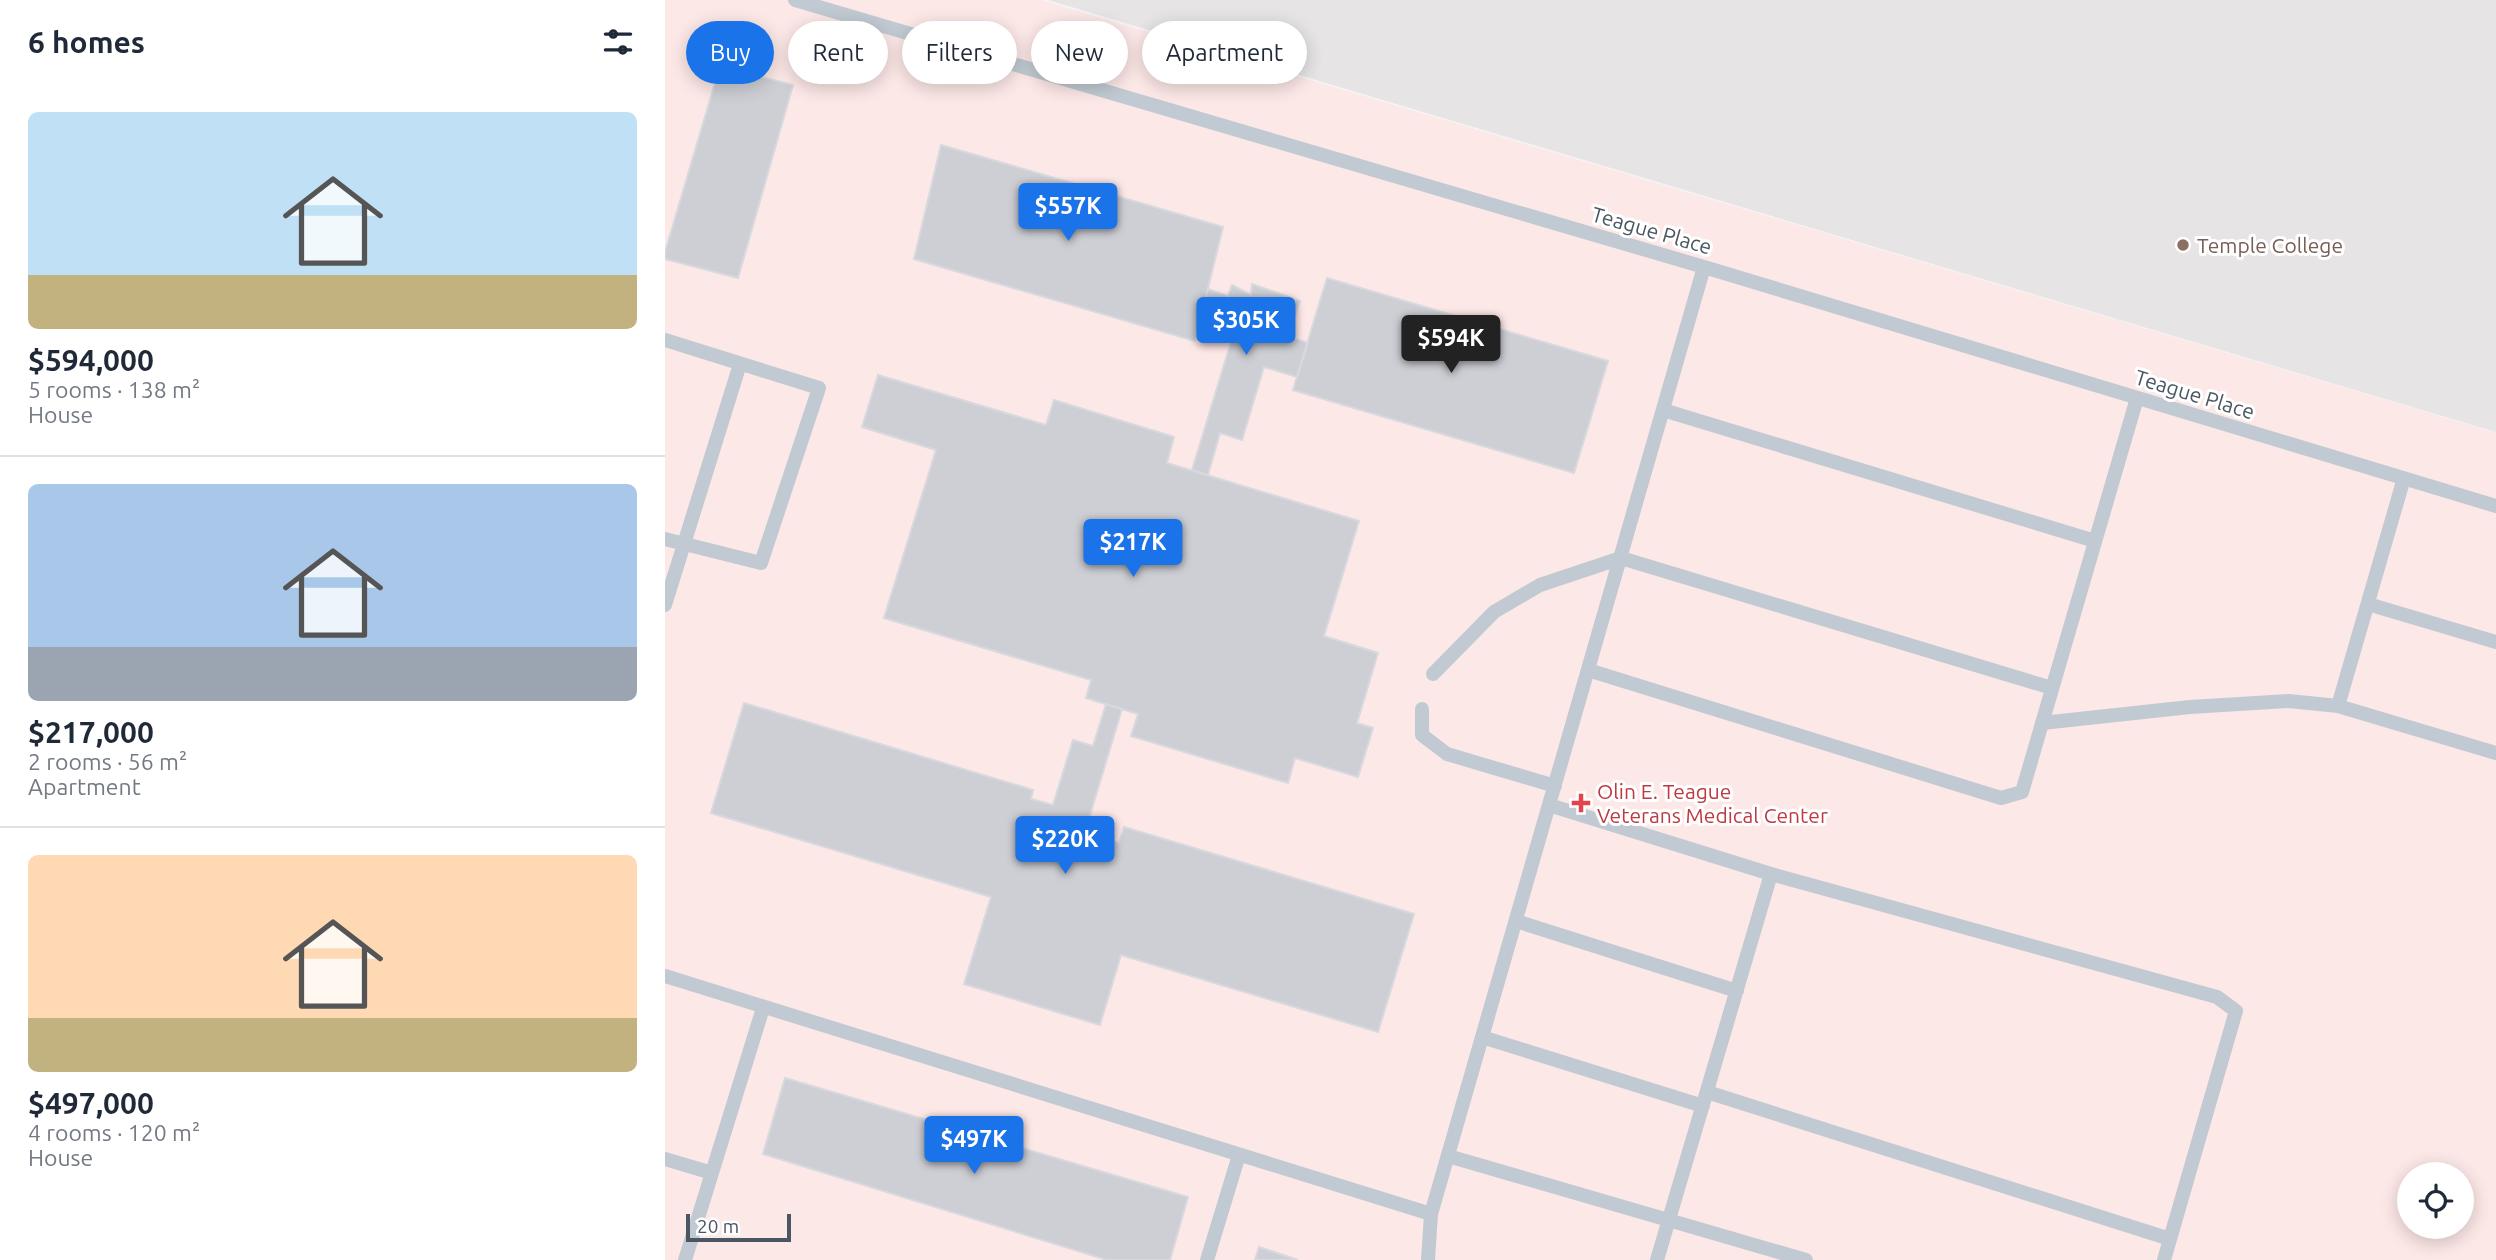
<!DOCTYPE html>
<html lang="en">
<head>
<meta charset="utf-8">
<style>
  :root { --surface:#fff; --page:#f6f6f7; --text:#1f2937; --muted:#747a83; --line:#e0e1e3; --accent:#1a73e8 }
  body { margin:0; font-family:Ubuntu,sans-serif; background:var(--page); color:var(--text); height:100vh; display:flex; flex-direction:column; font-size:26px; white-space:nowrap }
  * { box-sizing:border-box; margin:0 }
  p { font-size:23px; color:var(--muted) }
  .icon { flex:none; width:38px; height:38px; fill:none; stroke:currentColor; stroke-width:2; stroke-linecap:round; stroke-linejoin:round }
  .map { position:relative; flex:1; overflow:hidden }
  .sheet { display:flex; flex-direction:column; background:var(--surface); width:665px }
  .sheet>* { flex:none }
  .guide { position:absolute; left:21px; top:21px; width:665px; height:63px; display:flex; gap:14px }
  .fabs { position:absolute; left:1732px; top:1162px; display:grid; gap:14px }
  .fabs a { display:grid; place-items:center; width:77px; height:77px; border-radius:50%; background:var(--surface); box-shadow:0 4px 18px #0003; font-size:35px }
  .scale { position:absolute; left:21px; bottom:18px; width:105px; box-sizing:border-box; padding-left:7px; border:4px solid #4a5661; border-top:0; font-size:19px; line-height:24px; white-space:nowrap; color:#4a5661; -webkit-text-stroke:5px #fff; paint-order:stroke }
  .price { position:absolute; translate:-50% -60px; padding:0 16px; border-radius:7px; background:var(--accent); color:#fff; font-size:23px; line-height:46px; filter:drop-shadow(0 2px 4px #0008) }
  .price::after { content:''; position:absolute; left:50%; top:42px; width:21px; height:16px; margin-left:-10px; background:inherit; clip-path:polygon(0 0,100% 0,50% 100%) }
  .price.on { background:#222; color:#fff }
  ul { padding:0; list-style:none }
  li { display:grid; align-content:center; gap:14px; height:371px; padding:0 28px }
  li+li { border-top:2px solid var(--line) }
  li span { display:grid; place-items:center; height:217px; border-radius:10px; color:#555 }
  li>.icon { margin-inline-start:auto }
  span .icon { width:126px; height:126px; fill:#fffc; stroke-width:1 }
  li b { font-size:30px }
  h2 { display:flex; justify-content:space-between; align-items:center; height:84px; padding:0 28px; font-size:30px }
  .chip { padding:0 24px; border-radius:32px; background:var(--surface); box-shadow:0 4px 18px #0003; font-size:24px; line-height:63px }
  .chip.on { background:var(--accent); color:#fff }
  main { display:flex; flex:1; min-height:0 }
  .map>svg:first-child { display:block }
  .education { fill:#e6e4e5 }
  .medical { fill:#fce8e6; fill-rule:evenodd }
  .building { fill:#cdcfd5; stroke:#d7d9de; stroke-width:2 }
  .lines { fill:none; stroke-linecap:round; stroke-linejoin:round }
  .service { stroke:#c1cad2; stroke-width:14 }
  .education-dot { fill:#8d6e63; stroke:#fff; stroke-width:2.5 }
  .health-dot { fill:#e0444e; stroke:#fff; stroke-width:2.5 }
  .labels { text-anchor:middle; dominant-baseline:central; stroke-width:6; stroke-linejoin:round; paint-order:stroke }
  .street-label { font-size:21px; fill:#4a5661; stroke:#fff }
  .education-label { font-size:21px; fill:#785e54; stroke:#fff; text-anchor:start }
  .health-label { font-size:21px; fill:#be3a42; stroke:#fff; text-anchor:start }
</style>
</head>
<body>
<main>
<section class="sheet">
<h2>6 homes<svg class="icon" aria-label="filters" viewBox="0 0 24 24"><path d="M4 7h16M4 17h16"/><circle cx="9" cy="7" r="2"/><circle cx="15" cy="17" r="2"/></svg></h2>
<ul>
<li><span style="background:linear-gradient(#bfe0f5 75%,#c2b280 0)"><svg class="icon" aria-label="home" viewBox="0 0 24 24"><path d="M3 11l9-7 9 7M6 9v11h12V9"/></svg></span><div><b>$594,000</b><p>5 rooms · 138 m²</p><p>House</p></div></li>
<li><span style="background:linear-gradient(#a9c7e8 75%,#9aa5b1 0)"><svg class="icon" aria-label="home" viewBox="0 0 24 24"><path d="M3 11l9-7 9 7M6 9v11h12V9"/></svg></span><div><b>$217,000</b><p>2 rooms · 56 m²</p><p>Apartment</p></div></li>
<li><span style="background:linear-gradient(#ffd9b3 75%,#c2b280 0)"><svg class="icon" aria-label="home" viewBox="0 0 24 24"><path d="M3 11l9-7 9 7M6 9v11h12V9"/></svg></span><div><b>$497,000</b><p>4 rooms · 120 m²</p><p>House</p></div></li>
</ul>
</section>
<div class="map">
<svg width="1831" height="1260" viewBox="0 0 1831 1260">
  <rect width="100%" height="100%" fill="#f5f3f3"/>
  <!-- education -->
  <path class="education" d="M 383,0 L 1831,0 L 1831,432 L 1311,277 Z"/>
  <!-- medical -->
  <path class="medical" d="M 0,0 L 376,0 L 1831,433 L 1831,1260 L 0,1260 ZM 1745,1174 L 1797,1174 L 1797,1227 L 1745,1227 Z"/>
  <!-- building -->
  <path class="building" d="M 55,66 L 128,85 L 73,278 L 0,259 L 0,252 Z
    M 276,145 L 558,227 L 530,341 L 249,259 Z
    M 662,278 L 943,361 L 909,473 L 628,390 Z
    M 587,284 L 635,301 L 622,336 L 643,343 L 632,377 L 599,367 L 577,440 L 555,433 L 543,475 L 527,470 L 566,342 L 532,332 L 543,289 L 563,296 L 567,285 L 586,295 Z
    M 213,375 L 381,425 L 389,400 L 509,437 L 502,463 L 694,521 L 659,636 L 713,653 L 692,723 L 708,728 L 693,777 L 630,758 L 623,783 L 466,736 L 473,714 L 421,698 L 426,680 L 219,618 L 271,450 L 197,427 Z
    M 79,703 L 368,790 L 366,799 L 388,805 L 408,740 L 428,746 L 441,704 L 457,709 L 420,832 L 454,843 L 459,827 L 749,914 L 713,1032 L 456,955 L 435,1025 L 299,984 L 326,897 L 46,813 Z
    M 120,1078 L 523,1197 L 505,1260 L 442,1260 L 98,1154 Z
    M 594,1247 L 633,1260 L 590,1260 Z"/>
  <g class="lines">
    <!-- service -->
    <path class="service" d="M 130,0 L 1039,267 L 1831,506
      M 0,340 L 154,388 L 96,563 L 0,539
      M 998,410 L 1430,541
      M 1703,604 L 1831,642
      M 0,605 L 75,364
      M 923,670 L 1336,798 L 1357,792 L 1472,398
      M 768,674 L 829,612 L 875,585 L 956,558 L 1387,688
      M 1673,706 L 1739,478
      M 757,709 L 757,735 L 782,754 L 890,786
      M 1377,723 L 1525,707 L 1624,701 L 1673,706 L 1831,753
      M 884,805 L 1106,874 L 992,1260
      M 1106,874 L 1552,997 L 1571,1011 L 1499,1260
      M 851,921 L 1072,991
      M 0,976 L 766,1214
      M 817,1037 L 1038,1106
      M 1042,1092 L 1505,1239
      M 783,1156 L 1141,1260
      M 0,1159 L 47,1173
      M 20,1260 L 98,1008
      M 542,1260 L 574,1155
      M 763,1260 L 766,1214 L 1039,267"/>
  </g>
  <!-- markers -->
  <circle class="education-dot" cx="1518" cy="245" r="7"/>
  <path class="health-dot" d="M912.5 792.5h7v7h7v7h-7v7h-7v-7h-7v-7h7z"/>
  <g class="labels">
    <!-- street labels -->
    <g class="street-label">
      <text transform="translate(987 230) rotate(16)">Teague Place</text>
      <text transform="translate(1530 394) rotate(17)">Teague Place</text>
    </g>
    <!-- education labels -->
    <g class="education-label">
      <text x="1532" y="245">Temple College</text>
    </g>
    <!-- health labels -->
    <g class="health-label">
      <text x="932" y="791">Olin E. Teague<tspan x="932" dy="24">Veterans Medical Center</tspan></text>
    </g>
  </g>
</svg>
<div class="fabs">
<a><svg class="icon" aria-label="locate" viewBox="0 0 24 24"><circle cx="12" cy="12" r="6"/><path d="M12 2v4M12 18v4M2 12h4M18 12h4"/></svg></a>
</div>
<div class="scale">20 m</div>
<b class="price" style="left:403px;top:243px">$557K</b>
<b class="price" style="left:581px;top:357px">$305K</b>
<b class="price on" style="left:786px;top:375px">$594K</b>
<b class="price" style="left:468px;top:579px">$217K</b>
<b class="price" style="left:400px;top:876px">$220K</b>
<b class="price" style="left:309px;top:1176px">$497K</b>
<div class="guide">
<a class="chip on">Buy</a>
<a class="chip">Rent</a>
<a class="chip">Filters</a>
<a class="chip">New</a>
<a class="chip">Apartment</a>
</div>
</div>
</main>
</body>
</html>
